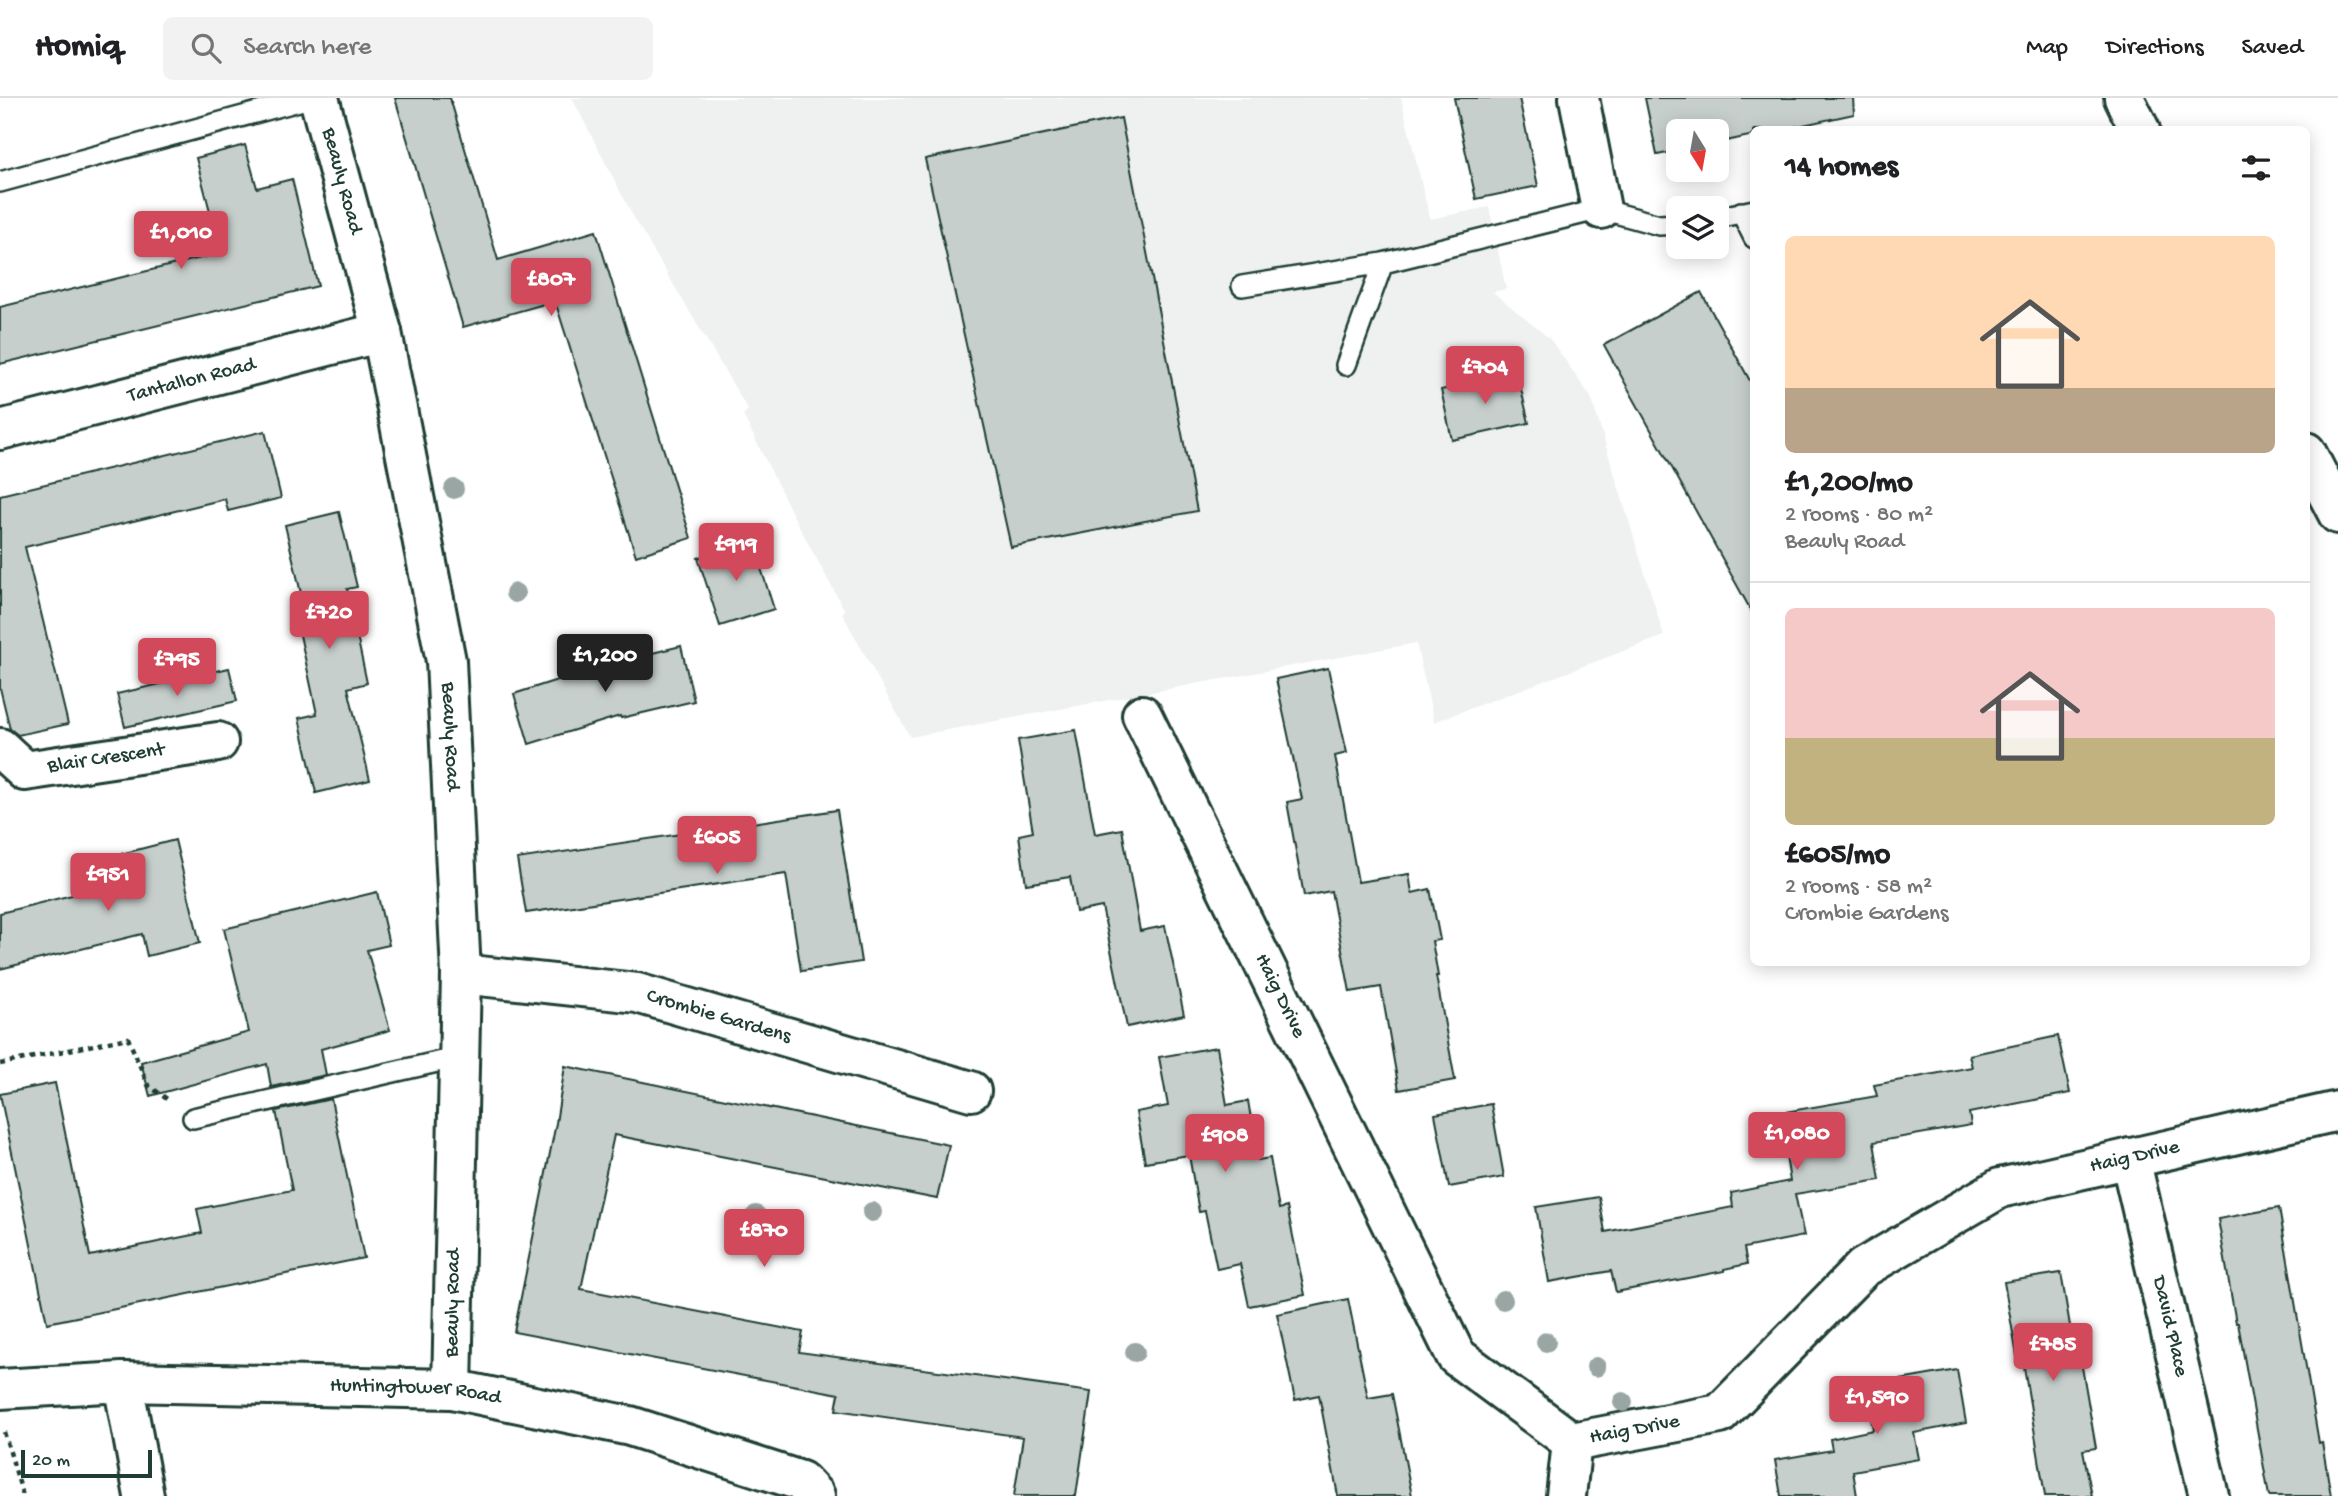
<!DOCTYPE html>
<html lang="en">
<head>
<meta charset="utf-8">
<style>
  :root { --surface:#fff; --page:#f2f2f2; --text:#202124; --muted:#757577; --line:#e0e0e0; --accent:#d1495b }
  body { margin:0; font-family:"Gochi Hand",sans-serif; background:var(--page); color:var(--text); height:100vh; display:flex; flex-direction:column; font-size:26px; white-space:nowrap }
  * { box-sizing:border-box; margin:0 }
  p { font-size:23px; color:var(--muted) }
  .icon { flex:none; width:38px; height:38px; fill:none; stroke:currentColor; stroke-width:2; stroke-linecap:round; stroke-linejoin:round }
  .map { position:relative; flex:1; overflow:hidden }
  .sheet { position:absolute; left:1750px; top:28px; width:560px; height:840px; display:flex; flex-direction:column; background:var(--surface); border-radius:10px; box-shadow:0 4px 18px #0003 }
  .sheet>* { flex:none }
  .needle { width:46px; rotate:169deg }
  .buttons { position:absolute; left:1666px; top:21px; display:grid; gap:14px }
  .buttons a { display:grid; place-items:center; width:63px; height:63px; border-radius:10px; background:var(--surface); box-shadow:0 4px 18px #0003; font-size:35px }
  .scale { position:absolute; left:21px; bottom:18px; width:131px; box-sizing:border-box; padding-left:7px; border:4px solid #1f3d34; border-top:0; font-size:19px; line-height:24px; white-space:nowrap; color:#1f3d34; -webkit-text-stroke:5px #fff; paint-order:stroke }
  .price { position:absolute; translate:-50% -60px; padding:0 16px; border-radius:7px; background:var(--accent); color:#fff; font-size:23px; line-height:46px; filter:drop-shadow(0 2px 4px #0008) }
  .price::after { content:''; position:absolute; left:50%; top:42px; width:21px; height:16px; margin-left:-10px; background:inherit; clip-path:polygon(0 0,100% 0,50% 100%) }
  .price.current { background:#222; color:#fff }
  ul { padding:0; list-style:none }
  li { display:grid; align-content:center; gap:14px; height:371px; padding:0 35px }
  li+li { border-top:2px solid var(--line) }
  li span { display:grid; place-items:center; height:217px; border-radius:10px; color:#555 }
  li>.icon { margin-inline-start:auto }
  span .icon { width:126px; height:126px; fill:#fffc; stroke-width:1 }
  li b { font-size:30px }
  h2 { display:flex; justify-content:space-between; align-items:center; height:84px; padding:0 35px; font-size:30px }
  header { display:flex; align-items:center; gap:42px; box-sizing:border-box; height:98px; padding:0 35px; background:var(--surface); border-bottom:2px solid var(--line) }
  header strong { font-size:33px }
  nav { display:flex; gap:38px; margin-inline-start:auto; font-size:24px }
  .search { width:490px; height:63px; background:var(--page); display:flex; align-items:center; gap:18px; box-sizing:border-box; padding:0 24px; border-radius:10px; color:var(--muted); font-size:26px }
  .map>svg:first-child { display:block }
  .built { fill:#eef1f0 }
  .building { fill:#c7cfcc; stroke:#1f3d34; stroke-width:2 }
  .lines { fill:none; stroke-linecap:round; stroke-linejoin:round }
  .lane-casing { stroke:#1f3d34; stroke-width:24 }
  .street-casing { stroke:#1f3d34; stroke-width:44 }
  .path { stroke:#1f3d34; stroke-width:4.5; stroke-dasharray:5 5; stroke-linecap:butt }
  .lane { stroke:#fff; stroke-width:19 }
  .street { stroke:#fff; stroke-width:38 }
  .tree { fill:#99a6a3 }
  .labels { text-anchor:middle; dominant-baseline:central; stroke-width:7; stroke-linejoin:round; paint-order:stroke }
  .street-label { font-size:21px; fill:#1f3d34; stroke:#fff }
</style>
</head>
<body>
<header>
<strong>Homiq</strong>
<div class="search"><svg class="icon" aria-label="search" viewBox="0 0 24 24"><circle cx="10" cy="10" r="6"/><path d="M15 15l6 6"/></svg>Search here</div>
<nav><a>Map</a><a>Directions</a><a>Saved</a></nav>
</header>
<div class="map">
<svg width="2338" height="1398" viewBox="0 0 2338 1398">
  <rect width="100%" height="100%" fill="#fff"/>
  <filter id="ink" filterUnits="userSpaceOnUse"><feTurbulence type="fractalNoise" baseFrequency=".0143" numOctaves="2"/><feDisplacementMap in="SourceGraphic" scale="14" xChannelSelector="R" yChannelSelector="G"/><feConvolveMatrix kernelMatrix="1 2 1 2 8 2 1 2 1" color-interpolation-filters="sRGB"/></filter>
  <g filter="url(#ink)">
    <!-- built -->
    <path class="built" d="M 572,0 L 1401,0 L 1430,121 L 1489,109 L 1506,191 L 1493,194 L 1550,241 L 1591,299 L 1664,538 L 1434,624 L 1416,545 L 910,639 L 842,515 L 845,513 L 795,421 L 743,317 L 748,312 L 634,120 Z"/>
    <!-- building -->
    <path class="building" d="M 395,0 L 450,0 L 498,162 L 596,133 L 691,440 L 636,458 L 555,203 L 463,229 Z
      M 1454,0 L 1519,0 L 1538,88 L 1476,101 Z
      M 1645,0 L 1853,0 L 1854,16 L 1780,32 L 1754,32 L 1754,37 L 1717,45 L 1717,33 L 1678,33 L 1678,53 L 1657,57 Z
      M 1121,20 L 1197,413 L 1011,449 L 925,61 Z
      M 245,47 L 257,90 L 292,81 L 318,188 L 0,266 L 0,209 L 221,155 L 196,60 Z
      M 1701,194 L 1754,290 L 1754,518 L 1604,247 Z
      M 1517,274 L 1529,325 L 1452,342 L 1441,292 Z
      M 265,333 L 281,400 L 228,413 L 225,401 L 25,449 L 68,626 L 18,637 L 10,631 L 0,590 L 0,397 Z
      M 339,414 L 357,489 L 347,491 L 367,585 L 348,590 L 370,682 L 316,695 L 299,620 L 317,616 L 297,523 L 307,521 L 285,427 Z
      M 752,442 L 774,511 L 720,528 L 698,460 Z
      M 681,548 L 694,603 L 621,620 L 620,618 L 529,646 L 514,596 L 607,566 Z
      M 229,570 L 237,603 L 125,629 L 117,596 Z
      M 1328,570 L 1347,655 L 1335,658 L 1358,784 L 1409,776 L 1412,795 L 1430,791 L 1440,842 L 1432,843 L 1438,878 L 1436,878 L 1455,982 L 1399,992 L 1381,889 L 1350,894 L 1331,793 L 1304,798 L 1287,704 L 1302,701 L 1276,581 Z
      M 1076,632 L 1095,736 L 1122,731 L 1140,833 L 1165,828 L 1184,917 L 1127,929 L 1102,809 L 1076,814 L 1070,779 L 1026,786 L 1019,737 L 1033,734 L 1018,642 Z
      M 837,712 L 861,864 L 801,873 L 786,776 L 526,815 L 517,761 Z
      M 175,742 L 200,845 L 147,858 L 142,836 L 0,871 L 0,815 L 124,784 L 117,757 Z
      M 377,794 L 389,847 L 367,852 L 390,932 L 321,951 L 326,977 L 271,989 L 267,966 L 150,998 L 141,964 L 249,934 L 224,831 Z
      M 2058,938 L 2070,995 L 1969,1015 L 1971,1027 L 1874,1044 L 1880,1082 L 1795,1096 L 1804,1138 L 1744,1150 L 1747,1166 L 1724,1171 L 1724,1173 L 1616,1194 L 1611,1173 L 1549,1184 L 1536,1109 L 1599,1099 L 1605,1134 L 1733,1109 L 1731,1095 L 1790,1083 L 1779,1015 L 1877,998 L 1874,987 L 1972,969 L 1969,957 Z
      M 1217,949 L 1227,1007 L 1248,1003 L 1258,1062 L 1270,1060 L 1279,1111 L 1287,1109 L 1305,1197 L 1249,1208 L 1240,1166 L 1217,1171 L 1205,1113 L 1199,1114 L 1189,1057 L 1145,1064 L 1136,1014 L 1168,1008 L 1159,959 Z
      M 565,968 L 949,1047 L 937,1101 L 614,1037 L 581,1191 L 803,1234 L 799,1254 L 1091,1294 L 1076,1398 L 1014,1398 L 1023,1339 L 836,1312 L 839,1296 L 514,1234 L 556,1025 Z
      M 55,985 L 90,1158 L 202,1135 L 197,1111 L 292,1092 L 276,1013 L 331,1001 L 364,1160 L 47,1225 L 0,996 Z
      M 1491,1006 L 1504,1079 L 1449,1089 L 1435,1016 Z
      M 2279,1110 L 2319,1345 L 2322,1344 L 2331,1398 L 2269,1398 L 2238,1225 L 2236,1225 L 2218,1121 Z
      M 2061,1175 L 2076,1263 L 2081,1263 L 2096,1350 L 2083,1352 L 2092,1398 L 2045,1398 L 2022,1257 L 2017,1258 L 2004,1184 Z
      M 1348,1201 L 1368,1300 L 1392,1296 L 1412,1398 L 1338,1398 L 1319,1297 L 1295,1302 L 1277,1216 Z
      M 1957,1272 L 1966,1325 L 1914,1335 L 1919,1361 L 1853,1373 L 1857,1398 L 1781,1398 L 1775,1362 L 1832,1352 L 1830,1341 L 1873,1332 L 1866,1288 Z"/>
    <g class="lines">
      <!-- lane casing -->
      <g class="lane-casing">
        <path id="lane" d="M 0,84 L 310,0
          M 1741,114 L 1754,140
          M 1717,120 L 1754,112
          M 1242,188 L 1383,165
          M 1346,267 L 1383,165 L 1601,111 L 1659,127 L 1678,126
          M 193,1020 L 459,959"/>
      </g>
      <!-- street casing -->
      <g class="street-casing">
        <g id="street">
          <path id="s1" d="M 319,0 L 382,234 L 446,563 L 461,876 L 452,1291"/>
          <path d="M 1579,0 L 1601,111"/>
          <path d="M 2124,0 L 2140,32"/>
          <path id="s2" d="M 0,332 L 382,234"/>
          <path d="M 2306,354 L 2338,416"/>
          <path id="s3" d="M 1142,617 L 1456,1258 L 1572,1344 L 1720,1316 L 1863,1170 L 2000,1090 L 2338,1013"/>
          <path id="s4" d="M 0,650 L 25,673 L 218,644"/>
          <path id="s5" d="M 461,876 L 637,895 L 971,993"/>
          <path id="s6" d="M 2130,1060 L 2209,1398"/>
          <path d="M 123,1284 L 144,1398"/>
          <path id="s7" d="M 0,1291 L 123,1284 L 452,1291 L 630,1328 L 801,1383 L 815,1398"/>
          <path d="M 1566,1398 L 1572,1344"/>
        </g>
      </g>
      <!-- path -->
      <path class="path" d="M 0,966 L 128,940 L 148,987 L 167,1001
        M 4,1334 L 23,1398"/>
      <!-- lane -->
      <use href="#lane" class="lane"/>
      <!-- street -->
      <use href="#street" class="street"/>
    </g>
    <!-- trees -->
    <g class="tree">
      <circle cx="454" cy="391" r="10"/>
      <circle cx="515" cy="495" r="10"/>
      <circle cx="872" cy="1114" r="10"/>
      <circle cx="756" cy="1117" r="10"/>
      <circle cx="1503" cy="1202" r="10"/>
      <circle cx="1546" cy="1244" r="10"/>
      <circle cx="1135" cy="1254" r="10"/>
      <circle cx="1596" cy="1269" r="10"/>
      <circle cx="1623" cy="1304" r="10"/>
    </g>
  </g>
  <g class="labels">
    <!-- street labels -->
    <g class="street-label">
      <text stroke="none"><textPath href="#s1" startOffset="86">Beauly Road</textPath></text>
      <text stroke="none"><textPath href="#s2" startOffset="198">Tantallon Road</textPath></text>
      <text stroke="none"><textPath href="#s1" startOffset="653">Beauly Road</textPath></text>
      <text stroke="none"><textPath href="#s4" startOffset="116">Blair Crescent</textPath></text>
      <text stroke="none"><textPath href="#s3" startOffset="313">Haig Drive</textPath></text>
      <text stroke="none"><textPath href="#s5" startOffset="262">Crombie Gardens</textPath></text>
      <text stroke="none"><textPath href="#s3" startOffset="1510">Haig Drive</textPath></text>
      <text transform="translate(454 1205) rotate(-89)">Beauly Road</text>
      <text stroke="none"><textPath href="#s6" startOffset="173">David Place</textPath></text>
      <text stroke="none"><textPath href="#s7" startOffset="416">Huntingtower Road</textPath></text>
      <text stroke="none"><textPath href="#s3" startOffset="922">Haig Drive</textPath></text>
    </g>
  </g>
</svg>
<div class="buttons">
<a><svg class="needle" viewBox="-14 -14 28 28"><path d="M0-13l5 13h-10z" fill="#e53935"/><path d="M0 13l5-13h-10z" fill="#757577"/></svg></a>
<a><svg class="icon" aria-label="layers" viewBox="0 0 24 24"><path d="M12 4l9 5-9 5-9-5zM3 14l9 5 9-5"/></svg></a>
</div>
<div class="scale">20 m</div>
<b class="price" style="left:181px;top:173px">£1,010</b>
<b class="price" style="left:551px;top:220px">£807</b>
<b class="price" style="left:1485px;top:308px">£704</b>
<b class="price" style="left:736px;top:485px">£919</b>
<b class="price" style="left:329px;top:553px">£720</b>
<b class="price current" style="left:605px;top:596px">£1,200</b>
<b class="price" style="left:177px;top:600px">£795</b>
<b class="price" style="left:717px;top:778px">£605</b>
<b class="price" style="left:108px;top:815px">£951</b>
<b class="price" style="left:1797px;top:1074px">£1,080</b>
<b class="price" style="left:1225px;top:1076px">£908</b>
<b class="price" style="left:764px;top:1171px">£870</b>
<b class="price" style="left:2053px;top:1285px">£785</b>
<b class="price" style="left:1877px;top:1338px">£1,590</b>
<section class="sheet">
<h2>14 homes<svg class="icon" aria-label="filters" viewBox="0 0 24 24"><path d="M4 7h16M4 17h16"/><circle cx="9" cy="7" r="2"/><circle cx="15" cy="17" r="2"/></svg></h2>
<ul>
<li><span style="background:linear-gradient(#ffd9b3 70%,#b9a48a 0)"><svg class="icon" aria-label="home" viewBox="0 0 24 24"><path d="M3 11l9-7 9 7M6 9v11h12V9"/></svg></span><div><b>£1,200/mo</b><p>2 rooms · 80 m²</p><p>Beauly Road</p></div></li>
<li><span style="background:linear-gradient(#f6c9c9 60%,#c2b280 0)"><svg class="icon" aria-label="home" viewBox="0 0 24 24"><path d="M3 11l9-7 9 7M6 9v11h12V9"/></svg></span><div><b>£605/mo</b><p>2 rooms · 58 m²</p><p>Crombie Gardens</p></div></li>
</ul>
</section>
</div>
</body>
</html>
